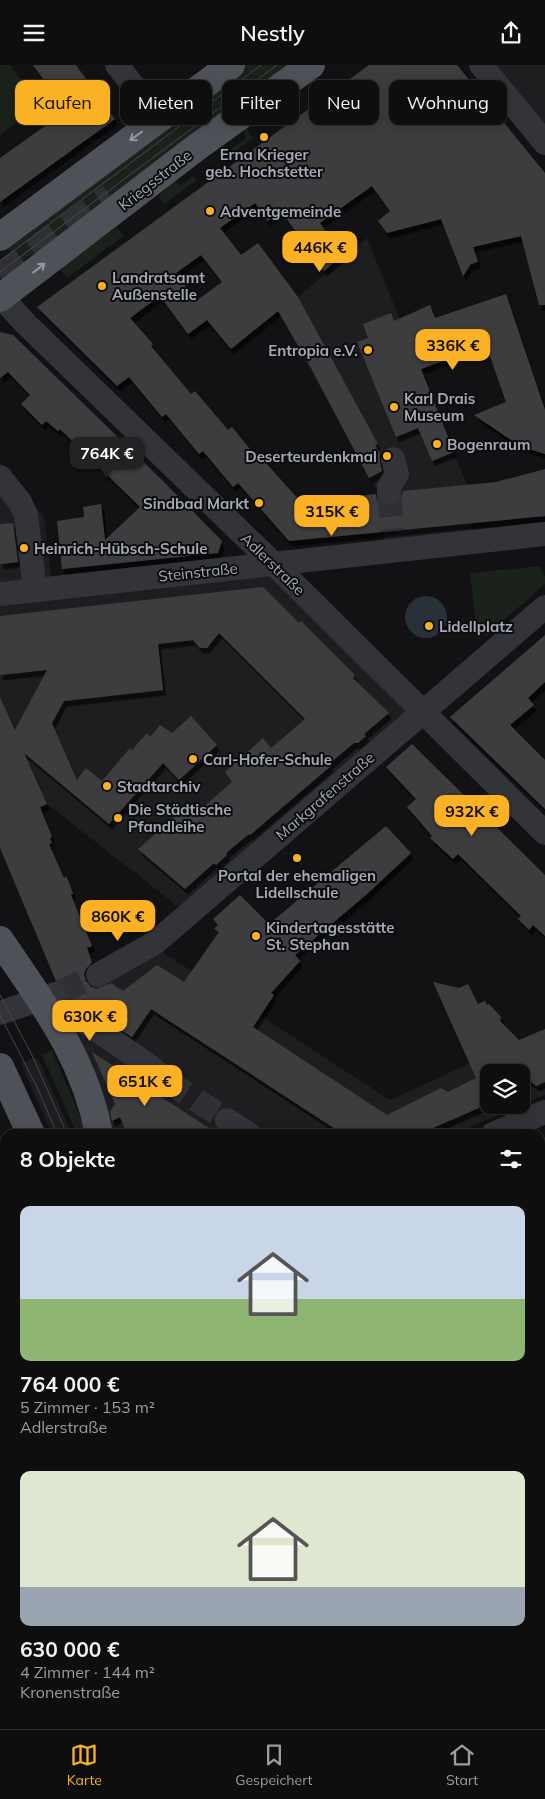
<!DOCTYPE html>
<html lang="de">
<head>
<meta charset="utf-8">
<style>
  :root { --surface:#0e0e0f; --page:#171718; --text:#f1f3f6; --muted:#9b9c9e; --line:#2e2e2f; --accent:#fab124 }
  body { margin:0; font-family:Mulish,sans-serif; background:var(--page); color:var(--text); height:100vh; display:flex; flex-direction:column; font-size:19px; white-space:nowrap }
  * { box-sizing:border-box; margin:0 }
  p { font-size:16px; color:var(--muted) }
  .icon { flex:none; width:28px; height:28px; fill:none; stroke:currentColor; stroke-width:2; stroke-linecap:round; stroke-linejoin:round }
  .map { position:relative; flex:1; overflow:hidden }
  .side { position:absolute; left:0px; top:1064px; width:545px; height:601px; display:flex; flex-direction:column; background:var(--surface); border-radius:15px 15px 0 0; box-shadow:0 2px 12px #0003,0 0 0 1px var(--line) }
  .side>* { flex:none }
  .hud { position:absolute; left:15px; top:15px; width:515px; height:45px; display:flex; gap:10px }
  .tools { position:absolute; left:480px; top:999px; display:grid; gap:10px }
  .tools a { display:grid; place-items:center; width:50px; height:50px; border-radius:10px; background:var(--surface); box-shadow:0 2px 12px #0003,0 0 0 1px var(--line); font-size:25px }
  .price { position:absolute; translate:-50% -42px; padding:0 11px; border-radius:10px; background:var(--accent); color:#111; font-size:16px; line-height:32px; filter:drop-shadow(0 1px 2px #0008) }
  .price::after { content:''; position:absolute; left:50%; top:30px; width:15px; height:11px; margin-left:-8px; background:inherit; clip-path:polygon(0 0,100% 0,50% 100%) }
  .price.active { background:#222; color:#fff }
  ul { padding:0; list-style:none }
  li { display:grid; align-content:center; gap:10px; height:265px; padding:0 20px }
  li span { display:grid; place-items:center; height:155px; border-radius:10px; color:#555 }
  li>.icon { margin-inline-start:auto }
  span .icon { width:90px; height:90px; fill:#fffc; stroke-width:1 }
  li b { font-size:21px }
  h2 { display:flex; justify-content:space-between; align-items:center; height:60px; padding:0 20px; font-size:21px }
  .pill { padding:0 18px; border-radius:10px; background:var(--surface); box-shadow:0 2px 12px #0003,0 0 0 1px var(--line); font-size:18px; line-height:45px }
  .pill.active { background:var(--accent); color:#111 }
  header { display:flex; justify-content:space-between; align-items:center; height:65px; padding:0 20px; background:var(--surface); font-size:22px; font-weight:600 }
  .tabs { display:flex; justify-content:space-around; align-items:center; height:70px; border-top:1px solid var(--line); background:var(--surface); font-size:14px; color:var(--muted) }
  .tabs a { display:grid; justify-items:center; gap:2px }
  .tabs .active { color:var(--accent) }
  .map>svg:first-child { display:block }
  .built { fill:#1e1e21; fill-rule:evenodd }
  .green { fill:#1a221b }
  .water { fill:#283138 }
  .building { fill:#3c3d41; fill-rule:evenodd; filter:url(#shadow) }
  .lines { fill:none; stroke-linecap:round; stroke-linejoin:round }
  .minor-tunnel { stroke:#2f3034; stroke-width:24; stroke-dasharray:24 12; stroke-linecap:butt }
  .major-tunnel { stroke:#2f3034; stroke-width:28; stroke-dasharray:28 14; stroke-linecap:butt }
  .minor { stroke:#333439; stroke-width:24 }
  .major { stroke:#4f5158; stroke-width:28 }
  .tram { stroke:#46484e; stroke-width:1 }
  .oneway { stroke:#9297a2 }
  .poi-dot { fill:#fab124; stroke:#0d0d0f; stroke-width:2 }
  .labels { text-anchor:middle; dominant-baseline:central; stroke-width:4; stroke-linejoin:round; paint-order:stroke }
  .poi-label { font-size:15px; font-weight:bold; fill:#a3a9b5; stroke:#0d0d0f; text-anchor:start }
  .street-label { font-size:15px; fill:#a3a9b5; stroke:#0d0d0f }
</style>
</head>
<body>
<header><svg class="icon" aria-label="menu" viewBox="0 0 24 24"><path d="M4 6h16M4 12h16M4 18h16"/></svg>Nestly<svg class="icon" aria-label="share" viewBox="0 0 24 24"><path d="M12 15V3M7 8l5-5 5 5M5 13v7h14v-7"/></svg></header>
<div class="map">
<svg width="545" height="1664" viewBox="0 0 545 1664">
  <defs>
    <filter id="shadow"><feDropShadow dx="3" dy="5.5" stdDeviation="0" flood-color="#0009"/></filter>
  </defs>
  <rect width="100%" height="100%" fill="#121214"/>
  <!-- built -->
  <path class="built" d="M 487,0 L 545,0 L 545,77 Z
    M 367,173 L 467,420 L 472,468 L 384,477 L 379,429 L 278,246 L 298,232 Z
    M 0,398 L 44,452 L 53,529 L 270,507 L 412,649 L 180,843 L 47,739 L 0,758 Z
    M 158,884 L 390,1035 L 545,964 L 545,1030 L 470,1062 L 473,1069 L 112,1069 L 54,932 ZM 489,1008 L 521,1008 L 521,1040 L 489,1040 Z
    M 37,992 L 43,1005 L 72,1069 L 52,1069 L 27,1012 L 21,998 Z
    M 0,1075 L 5,1086 L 5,1219 L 0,1207 Z
    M 540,1171 L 545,1173 L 545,1392 L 540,1399 Z
    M 5,1435 L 5,1491 L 0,1493 L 0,1437 Z
    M 0,1606 L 5,1617 L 5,1660 L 24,1660 L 26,1664 L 0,1664 Z
    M 78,1660 L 484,1660 L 493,1664 L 70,1664 Z"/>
  <!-- green -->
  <path class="green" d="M 0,0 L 10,0 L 40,41 L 0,70 Z
    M 238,0 L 301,0 L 37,197 L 31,190 L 19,199 L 8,183 L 34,165 L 32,162 Z
    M 246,63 L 253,73 L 226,93 L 223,90 L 246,73 L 244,65 Z
    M 194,111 L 197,115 L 164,139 L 158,131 L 175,117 L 181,120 Z
    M 117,162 L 123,171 L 67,213 L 60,204 Z
    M 540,501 L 545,512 L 545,519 L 486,571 L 476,561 L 470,508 Z
    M 52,985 L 87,1069 L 77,1069 L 42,990 Z"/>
  <!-- water -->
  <path class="water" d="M405 552a21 21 0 1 1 42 0a21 21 0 1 1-42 0Z"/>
  <!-- building -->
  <path class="building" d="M 33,0 L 76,0 L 115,54 L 0,137 L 0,93 L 66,46 Z
    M 369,0 L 457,0 L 545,108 L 545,240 L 539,240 L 521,171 L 473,182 L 478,197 L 471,199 L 463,211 L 441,154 L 387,168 L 378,156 L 390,146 L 372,121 L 320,158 L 343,190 L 324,206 L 281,146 L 268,156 L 255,138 L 220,163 L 241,190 L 258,178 L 298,232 L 378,379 L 375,380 L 380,389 L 380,397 L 382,406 L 369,413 L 309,299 L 278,246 L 231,284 L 207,255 L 188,269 L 160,231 L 130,253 L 153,279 L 151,281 L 191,329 L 195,326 L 228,365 L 232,362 L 262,399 L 265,397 L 301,437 L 376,429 L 377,435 L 382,440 L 389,442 L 395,440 L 401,435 L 403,426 L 496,417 L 545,404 L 545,451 L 289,476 L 238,418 L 233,422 L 203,386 L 199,389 L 166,349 L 162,352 L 129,312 L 117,321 L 37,242 ZM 201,190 L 222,217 L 196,236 L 176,208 Z
    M 506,229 L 545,345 L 545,389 L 520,381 L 474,350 L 506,337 L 486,280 L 421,304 L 454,387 L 432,396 L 418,363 L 396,372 L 357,277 L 368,273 L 363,259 L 391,248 L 394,256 L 430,240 L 435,253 Z
    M 0,267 L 13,270 L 164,417 L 222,476 L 218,488 L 62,504 L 57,456 L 84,452 L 83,442 L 101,439 L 105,475 L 140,442 L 60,364 L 58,366 L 46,356 L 42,360 L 21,339 L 30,330 L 8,307 L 0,313 Z
    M 13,458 L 18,497 L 0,499 L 0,459 Z
    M 263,522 L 299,558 L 301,556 L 355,610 L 353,613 L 389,648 L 364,669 L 366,671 L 358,678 L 354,678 L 329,699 L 331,701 L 298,729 L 250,770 L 249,769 L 226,788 L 227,790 L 216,800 L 214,798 L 185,824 L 138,784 L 192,737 L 199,746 L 232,717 L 225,707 L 263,673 L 271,683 L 305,654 L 219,568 L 207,583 L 200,583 L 193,575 L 158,579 L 163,625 L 64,636 L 52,658 L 77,715 L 86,703 L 102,716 L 130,683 L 132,685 L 147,668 L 150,672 L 160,660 L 172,668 L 191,651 L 217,680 L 179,715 L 163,698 L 109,759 L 24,688 L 47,739 L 40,742 L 52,772 L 50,773 L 52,778 L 49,779 L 64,813 L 66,811 L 70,820 L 73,829 L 71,830 L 92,881 L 87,883 L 92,897 L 86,904 L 84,909 L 86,916 L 91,922 L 97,924 L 111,918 L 123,926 L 157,900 L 184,917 L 219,867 L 214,864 L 218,860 L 213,854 L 240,830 L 269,859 L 386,761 L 411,788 L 367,829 L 295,890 L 300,896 L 271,928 L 274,930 L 253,962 L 387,1050 L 441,1023 L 448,1027 L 476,1013 L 433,917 L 459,923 L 468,919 L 478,939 L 485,936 L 487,940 L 489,939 L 501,952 L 500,956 L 519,975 L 545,964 L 545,1017 L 536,1021 L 530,1016 L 521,1020 L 521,1008 L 489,1008 L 489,1041 L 488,1039 L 419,1069 L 343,1069 L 151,944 L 132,972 L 68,932 L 68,925 L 64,919 L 56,916 L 0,783 L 0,632 L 15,665 L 47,605 L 0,610 L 0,551 Z
    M 545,570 L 545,617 L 528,633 L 534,640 L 510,660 L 545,695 L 545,744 L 450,652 Z
    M 412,679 L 545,810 L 545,871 L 533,860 L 529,865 L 518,854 L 521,851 L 458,789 L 453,794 L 430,773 L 432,771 L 407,742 L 416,734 L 386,702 Z
    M 92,987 L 218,1069 L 127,1069 L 120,1052 L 112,1056 L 110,1047 L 115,1039 Z"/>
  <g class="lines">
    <!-- minor-tunnel -->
    <path class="minor-tunnel" d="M 389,428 L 393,466
      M 60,927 L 98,910
      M 166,1015 L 227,1055
      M 0,1256 L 5,1261"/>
    <!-- major-tunnel -->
    <path class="major-tunnel" d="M 0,212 L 111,132"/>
    <!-- minor -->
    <path class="minor" d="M 117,0 L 159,54
      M 481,0 L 545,78
      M 1,232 L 26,259 L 283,508 L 545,768
      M 0,412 L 20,437 L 26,450 L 35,525
      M 389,428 L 389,422 L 397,409 L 393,394
      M 0,529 L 545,469
      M 98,910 L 156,877 L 545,542
      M 40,935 C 69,946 94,963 119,980 C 135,991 152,1002 166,1015
      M 0,948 L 55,929
      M 227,1055 L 249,1069
      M 493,1069 L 545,1047
      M 540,1259 L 545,1262
      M 0,1274 L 5,1273
      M 540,1292 L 545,1289
      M 0,1420 L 5,1422
      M 0,1506 L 5,1504
      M 0,1545 L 5,1544
      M 0,1587 L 5,1597
      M 32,1660 L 34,1664"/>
    <!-- major -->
    <path class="major" d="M 0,172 L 231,0
      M 0,233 L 197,82 L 311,0
      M 0,875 C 43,939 84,991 99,1069
      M 0,1002 L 31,1069
      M 540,1649 L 545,1651"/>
    <!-- tram -->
    <path class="tram" d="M 0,196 L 261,0
      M 0,207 L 277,0
      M 0,930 L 31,988 L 67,1069
      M 0,950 L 37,1022 L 57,1069
      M 0,1518 L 5,1516
      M 0,1529 L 5,1527"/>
  </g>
  <!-- one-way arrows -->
  <defs><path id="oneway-shaft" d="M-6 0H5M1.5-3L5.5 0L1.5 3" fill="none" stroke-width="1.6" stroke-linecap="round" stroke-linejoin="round" transform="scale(1.25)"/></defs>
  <g class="oneway">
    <use href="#oneway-shaft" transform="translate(136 71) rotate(144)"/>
    <use href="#oneway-shaft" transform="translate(39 203) rotate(-38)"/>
  </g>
  <!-- markers -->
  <g class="poi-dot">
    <circle cx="264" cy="72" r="5"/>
    <circle cx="210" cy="146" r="5"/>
    <circle cx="102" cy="221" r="5"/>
    <circle cx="368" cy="285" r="5"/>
    <circle cx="394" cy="342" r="5"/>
    <circle cx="437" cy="379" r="5"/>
    <circle cx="387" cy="391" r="5"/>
    <circle cx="259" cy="438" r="5"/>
    <circle cx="24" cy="483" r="5"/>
    <circle cx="429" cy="561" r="5"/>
    <circle cx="193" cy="694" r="5"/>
    <circle cx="107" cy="721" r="5"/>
    <circle cx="118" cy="753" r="5"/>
    <circle cx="297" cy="793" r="5"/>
    <circle cx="256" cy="871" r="5"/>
  </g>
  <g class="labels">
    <!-- poi labels -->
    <g class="poi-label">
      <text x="264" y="89" text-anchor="middle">Erna Krieger<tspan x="264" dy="17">geb. Hochstetter</tspan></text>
      <text x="220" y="146">Adventgemeinde</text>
      <text x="112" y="212">Landratsamt<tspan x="112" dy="17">Außenstelle</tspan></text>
      <text x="358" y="285" text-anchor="end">Entropia e.V.</text>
      <text x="404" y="333">Karl Drais<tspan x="404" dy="17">Museum</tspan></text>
      <text x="447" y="379">Bogenraum</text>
      <text x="377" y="391" text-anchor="end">Deserteurdenkmal</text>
      <text x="249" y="438" text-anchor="end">Sindbad Markt</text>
      <text x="34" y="483">Heinrich-Hübsch-Schule</text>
      <text x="439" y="561">Lidellplatz</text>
      <text x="203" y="694">Carl-Hofer-Schule</text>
      <text x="117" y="721">Stadtarchiv</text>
      <text x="128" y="744">Die Städtische<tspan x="128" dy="17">Pfandleihe</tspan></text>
      <text x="297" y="810" text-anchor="middle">Portal der ehemaligen<tspan x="297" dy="17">Lidellschule</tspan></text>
      <text x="266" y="862">Kindertagesstätte<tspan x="266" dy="17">St. Stephan</tspan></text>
    </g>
    <!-- street labels -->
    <g class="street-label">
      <text transform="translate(155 115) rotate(-38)">Kriegsstraße</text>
      <text transform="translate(273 499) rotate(44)">Adlerstraße</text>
      <text transform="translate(198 507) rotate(-6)">Steinstraße</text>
      <text transform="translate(325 731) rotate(-41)">Markgrafenstraße</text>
    </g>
  </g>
</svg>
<div class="tools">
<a><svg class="icon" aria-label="layers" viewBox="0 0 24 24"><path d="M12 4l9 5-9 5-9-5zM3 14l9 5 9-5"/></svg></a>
</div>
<b class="price" style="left:320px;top:208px">446K €</b>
<b class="price" style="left:453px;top:306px">336K €</b>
<b class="price active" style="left:107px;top:414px">764K €</b>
<b class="price" style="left:332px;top:472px">315K €</b>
<b class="price" style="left:472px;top:772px">932K €</b>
<b class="price" style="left:118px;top:877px">860K €</b>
<b class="price" style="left:90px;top:977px">630K €</b>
<b class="price" style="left:145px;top:1042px">651K €</b>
<div class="hud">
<a class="pill active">Kaufen</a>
<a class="pill">Mieten</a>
<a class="pill">Filter</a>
<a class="pill">Neu</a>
<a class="pill">Wohnung</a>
</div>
<section class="side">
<h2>8 Objekte<svg class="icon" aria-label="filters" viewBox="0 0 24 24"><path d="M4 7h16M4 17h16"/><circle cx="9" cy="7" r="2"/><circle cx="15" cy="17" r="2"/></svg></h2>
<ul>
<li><span style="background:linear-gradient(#c9d6e8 60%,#8fb573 0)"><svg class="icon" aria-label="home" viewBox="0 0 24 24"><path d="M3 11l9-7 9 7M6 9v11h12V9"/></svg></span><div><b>764 000 €</b><p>5 Zimmer · 153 m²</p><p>Adlerstraße</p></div></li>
<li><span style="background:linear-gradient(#dfe7d0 75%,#9aa5b1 0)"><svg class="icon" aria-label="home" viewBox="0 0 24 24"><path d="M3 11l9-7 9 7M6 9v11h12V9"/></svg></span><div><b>630 000 €</b><p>4 Zimmer · 144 m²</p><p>Kronenstraße</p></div></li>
</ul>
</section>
</div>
<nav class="tabs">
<a class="active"><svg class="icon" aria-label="map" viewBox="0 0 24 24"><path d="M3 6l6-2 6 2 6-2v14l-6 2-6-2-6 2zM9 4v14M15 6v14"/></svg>Karte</a>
<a><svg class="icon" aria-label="saved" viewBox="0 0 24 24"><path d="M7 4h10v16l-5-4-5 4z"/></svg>Gespeichert</a>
<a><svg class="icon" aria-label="home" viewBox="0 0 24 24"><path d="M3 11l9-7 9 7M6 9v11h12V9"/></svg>Start</a>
</nav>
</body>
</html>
